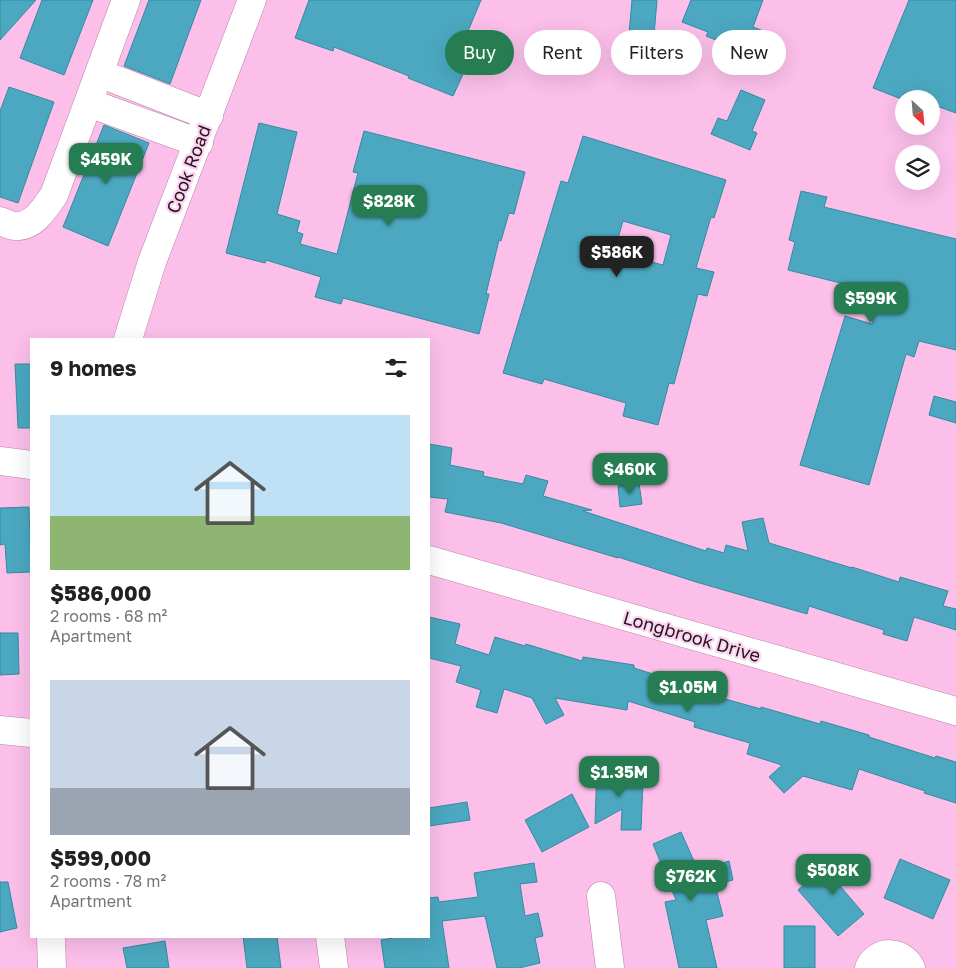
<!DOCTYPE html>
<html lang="en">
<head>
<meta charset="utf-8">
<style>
  :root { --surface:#fff; --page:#f6f6f6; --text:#222; --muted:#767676; --accent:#257d51 }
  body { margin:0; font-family:"Golos Text",sans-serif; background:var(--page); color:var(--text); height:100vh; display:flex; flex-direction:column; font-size:19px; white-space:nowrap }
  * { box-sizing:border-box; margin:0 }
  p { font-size:16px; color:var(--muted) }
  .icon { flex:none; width:28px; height:28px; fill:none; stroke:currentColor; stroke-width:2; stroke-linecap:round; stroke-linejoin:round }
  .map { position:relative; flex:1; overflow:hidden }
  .sheet { position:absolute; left:30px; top:338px; width:400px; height:600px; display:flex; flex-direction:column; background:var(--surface); border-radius:0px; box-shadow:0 5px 20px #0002 }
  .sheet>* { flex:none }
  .guide { position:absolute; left:445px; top:30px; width:435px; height:45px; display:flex; gap:10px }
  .needle { width:32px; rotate:154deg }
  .tools { position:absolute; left:895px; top:90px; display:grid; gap:10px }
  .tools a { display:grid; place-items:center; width:45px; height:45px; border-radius:50%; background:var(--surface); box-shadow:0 5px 20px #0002; font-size:25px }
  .price { position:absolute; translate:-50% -42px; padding:0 11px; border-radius:10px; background:var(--accent); color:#fff; font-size:16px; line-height:32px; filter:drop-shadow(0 1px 2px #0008) }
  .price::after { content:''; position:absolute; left:50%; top:30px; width:15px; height:11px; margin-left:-8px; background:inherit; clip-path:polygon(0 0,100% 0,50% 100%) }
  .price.active { background:#222; color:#fff }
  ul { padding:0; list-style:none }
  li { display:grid; align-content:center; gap:10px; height:265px; padding:0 20px }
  li span { display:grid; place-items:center; height:155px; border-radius:0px; color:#555 }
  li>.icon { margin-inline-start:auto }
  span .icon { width:90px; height:90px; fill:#fffc; stroke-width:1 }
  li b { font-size:21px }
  h2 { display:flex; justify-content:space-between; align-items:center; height:60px; padding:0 20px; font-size:21px }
  .pill { padding:0 18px; border-radius:22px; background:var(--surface); box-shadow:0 5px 20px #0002; font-size:18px; line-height:45px }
  .pill.active { background:var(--accent); color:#fff }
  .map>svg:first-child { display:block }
  .building { fill:#4ba8c0; stroke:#338ba1; fill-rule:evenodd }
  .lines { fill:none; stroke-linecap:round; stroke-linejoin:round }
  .minor-casing { stroke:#bb82ab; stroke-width:29 }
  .minor { stroke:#fff; stroke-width:28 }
  .labels { text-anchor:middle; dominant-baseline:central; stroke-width:4.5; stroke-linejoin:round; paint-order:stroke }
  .street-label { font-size:18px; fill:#2a1424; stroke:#fad5ee }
</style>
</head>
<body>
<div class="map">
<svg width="956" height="968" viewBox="0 0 956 968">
  <rect width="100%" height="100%" fill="#fbbfea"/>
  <!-- building -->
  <path class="building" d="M 0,0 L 36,0 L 0,40 Z
    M 42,0 L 93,0 L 64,75 L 20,58 Z
    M 149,0 L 201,0 L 170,84 L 124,66 Z
    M 309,0 L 481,0 L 453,67 L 464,72 L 453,96 L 408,78 L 409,76 L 334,47 L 333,51 L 295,38 Z
    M 632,0 L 657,0 L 654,35 L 629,34 Z
    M 691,0 L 763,0 L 753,27 L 766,32 L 756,56 L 706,36 L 708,32 L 682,22 Z
    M 909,0 L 956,0 L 956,113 L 931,104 L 931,99 L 919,99 L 904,93 L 904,100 L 873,88 Z
    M 9,87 L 54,102 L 18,203 L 0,197 L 0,111 Z
    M 741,90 L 765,100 L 752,131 L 757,133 L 750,150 L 711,134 L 718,118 L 727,121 Z
    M 259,123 L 297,132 L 277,214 L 300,221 L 297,232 L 303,234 L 300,244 L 337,254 L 358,173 L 353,172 L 364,131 L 525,172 L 514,214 L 509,213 L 501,241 L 499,240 L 486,294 L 489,294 L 479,334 L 343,298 L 341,304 L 315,297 L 321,277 L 266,260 L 265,263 L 226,253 Z
    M 104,125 L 149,143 L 108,246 L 63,227 Z
    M 583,136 L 726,180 L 714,218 L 711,217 L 696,268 L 714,272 L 707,296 L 698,294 L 674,384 L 669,383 L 658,425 L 623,416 L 626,403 L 544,379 L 542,384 L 503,373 L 561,181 L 568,183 ZM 623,221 L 671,235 L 663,265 L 614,252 Z
    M 801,191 L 827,197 L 824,207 L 956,239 L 956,350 L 919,341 L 914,357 L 906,354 L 869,485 L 800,465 L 845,316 L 872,324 L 881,293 L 788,270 L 795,242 L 789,240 Z
    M 15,364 L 31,364 L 31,428 L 18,428 Z
    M 934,396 L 956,402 L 956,423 L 929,415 Z
    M 429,444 L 452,448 L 450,465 L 484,472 L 483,476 L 523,484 L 526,475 L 548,481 L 543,496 L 592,510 L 583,511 L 706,551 L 707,548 L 724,553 L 726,545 L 748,551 L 742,522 L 763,518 L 769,543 L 852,568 L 852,567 L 899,582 L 900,577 L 948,591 L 943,606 L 956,609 L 956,630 L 914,617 L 907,641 L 883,634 L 884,630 L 809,606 L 807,614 L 696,582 L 618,557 L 618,558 L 501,523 L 445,512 L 448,499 L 429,497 Z
    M 639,483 L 642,504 L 620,507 L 618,486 Z
    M 29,507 L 31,572 L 7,573 L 5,544 L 0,545 L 0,508 Z
    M 429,617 L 460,624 L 455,644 L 489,655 L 495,637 L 525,646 L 526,644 L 582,661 L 583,657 L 634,665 L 634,668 L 694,687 L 693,690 L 761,709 L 761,707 L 820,724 L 821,721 L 869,735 L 869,737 L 935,758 L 936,756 L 956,762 L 956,803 L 924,793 L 925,791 L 859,769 L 852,790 L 803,776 L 784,793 L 769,777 L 782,765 L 747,754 L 750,743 L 694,727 L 695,722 L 628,701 L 627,710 L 555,698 L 564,715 L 546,724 L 532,698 L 504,689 L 497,713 L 476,707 L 481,690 L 456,682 L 461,666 L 429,658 Z
    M 0,633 L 18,633 L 19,674 L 0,675 Z
    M 597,767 L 625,768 L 625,780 L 643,781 L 641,830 L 621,830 L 622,809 L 595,824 Z
    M 572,794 L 589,827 L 542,852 L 525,820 Z
    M 467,802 L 470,820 L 429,826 L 429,808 Z
    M 681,832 L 698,870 L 729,861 L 733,880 L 715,885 L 723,916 L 706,920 L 717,968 L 679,968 L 665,902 L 676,900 L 653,844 Z
    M 839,855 L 855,873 L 840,886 L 864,914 L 838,936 L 798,890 Z
    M 900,859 L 950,880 L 933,919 L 884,898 Z
    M 534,863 L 537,882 L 520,884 L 525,916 L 538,913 L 543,936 L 535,938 L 540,963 L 519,968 L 497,968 L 485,916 L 442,921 L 449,968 L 385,968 L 381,940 L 405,936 L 429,936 L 429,898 L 438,897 L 439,902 L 478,897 L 474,873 Z
    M 0,882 L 8,882 L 17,928 L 0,932 Z
    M 784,926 L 815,926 L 815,968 L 784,968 Z
    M 243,936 L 277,936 L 281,968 L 247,968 Z
    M 165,941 L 169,968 L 127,968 L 123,948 Z"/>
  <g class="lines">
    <!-- minor casing -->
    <g class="minor-casing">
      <path id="minor" d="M 99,73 L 209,116
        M 89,103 L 199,143
        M 0,221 C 4,222 10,226 15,226 C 33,228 45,208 54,195 L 126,0
        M 128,339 L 152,262 L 252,0
        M 0,461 L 31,465
        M 429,560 L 956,711
        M 0,730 L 31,733
        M 601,896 L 610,968
        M 51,936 L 52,968
        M 330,936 L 334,968
        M 869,968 C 878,949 902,950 911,968"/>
    </g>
    <!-- minor -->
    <use href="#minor" class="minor"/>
  </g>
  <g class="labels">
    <!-- street labels -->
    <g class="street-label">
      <text transform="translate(188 169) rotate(-69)">Cook Road</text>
      <text transform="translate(692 636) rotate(16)">Longbrook Drive</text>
    </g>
  </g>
</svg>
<div class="tools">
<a><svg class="needle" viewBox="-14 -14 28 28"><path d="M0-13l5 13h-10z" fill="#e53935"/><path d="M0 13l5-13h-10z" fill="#767676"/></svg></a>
<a><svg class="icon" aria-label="layers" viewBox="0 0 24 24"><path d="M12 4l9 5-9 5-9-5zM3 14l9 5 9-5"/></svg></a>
</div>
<b class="price" style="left:106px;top:185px">$459K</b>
<b class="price" style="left:389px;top:227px">$828K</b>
<b class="price active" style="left:617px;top:278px">$586K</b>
<b class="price" style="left:871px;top:324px">$599K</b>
<b class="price" style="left:630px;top:495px">$460K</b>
<b class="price" style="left:688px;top:713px">$1.05M</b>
<b class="price" style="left:619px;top:798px">$1.35M</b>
<b class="price" style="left:833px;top:896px">$508K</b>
<b class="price" style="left:691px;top:902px">$762K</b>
<div class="guide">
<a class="pill active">Buy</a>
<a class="pill">Rent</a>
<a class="pill">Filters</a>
<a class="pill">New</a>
</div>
<section class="sheet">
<h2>9 homes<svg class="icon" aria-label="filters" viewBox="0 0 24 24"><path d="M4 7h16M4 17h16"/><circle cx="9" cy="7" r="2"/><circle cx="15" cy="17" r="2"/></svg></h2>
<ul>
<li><span style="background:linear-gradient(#bfe0f5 65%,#8fb573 0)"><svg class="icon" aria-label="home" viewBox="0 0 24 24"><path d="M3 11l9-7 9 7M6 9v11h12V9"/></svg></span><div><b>$586,000</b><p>2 rooms · 68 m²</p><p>Apartment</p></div></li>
<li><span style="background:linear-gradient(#c9d6e8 70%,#9aa5b1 0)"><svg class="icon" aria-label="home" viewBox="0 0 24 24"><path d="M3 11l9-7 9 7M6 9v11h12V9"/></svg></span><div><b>$599,000</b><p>2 rooms · 78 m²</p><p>Apartment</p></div></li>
</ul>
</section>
</div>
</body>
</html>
